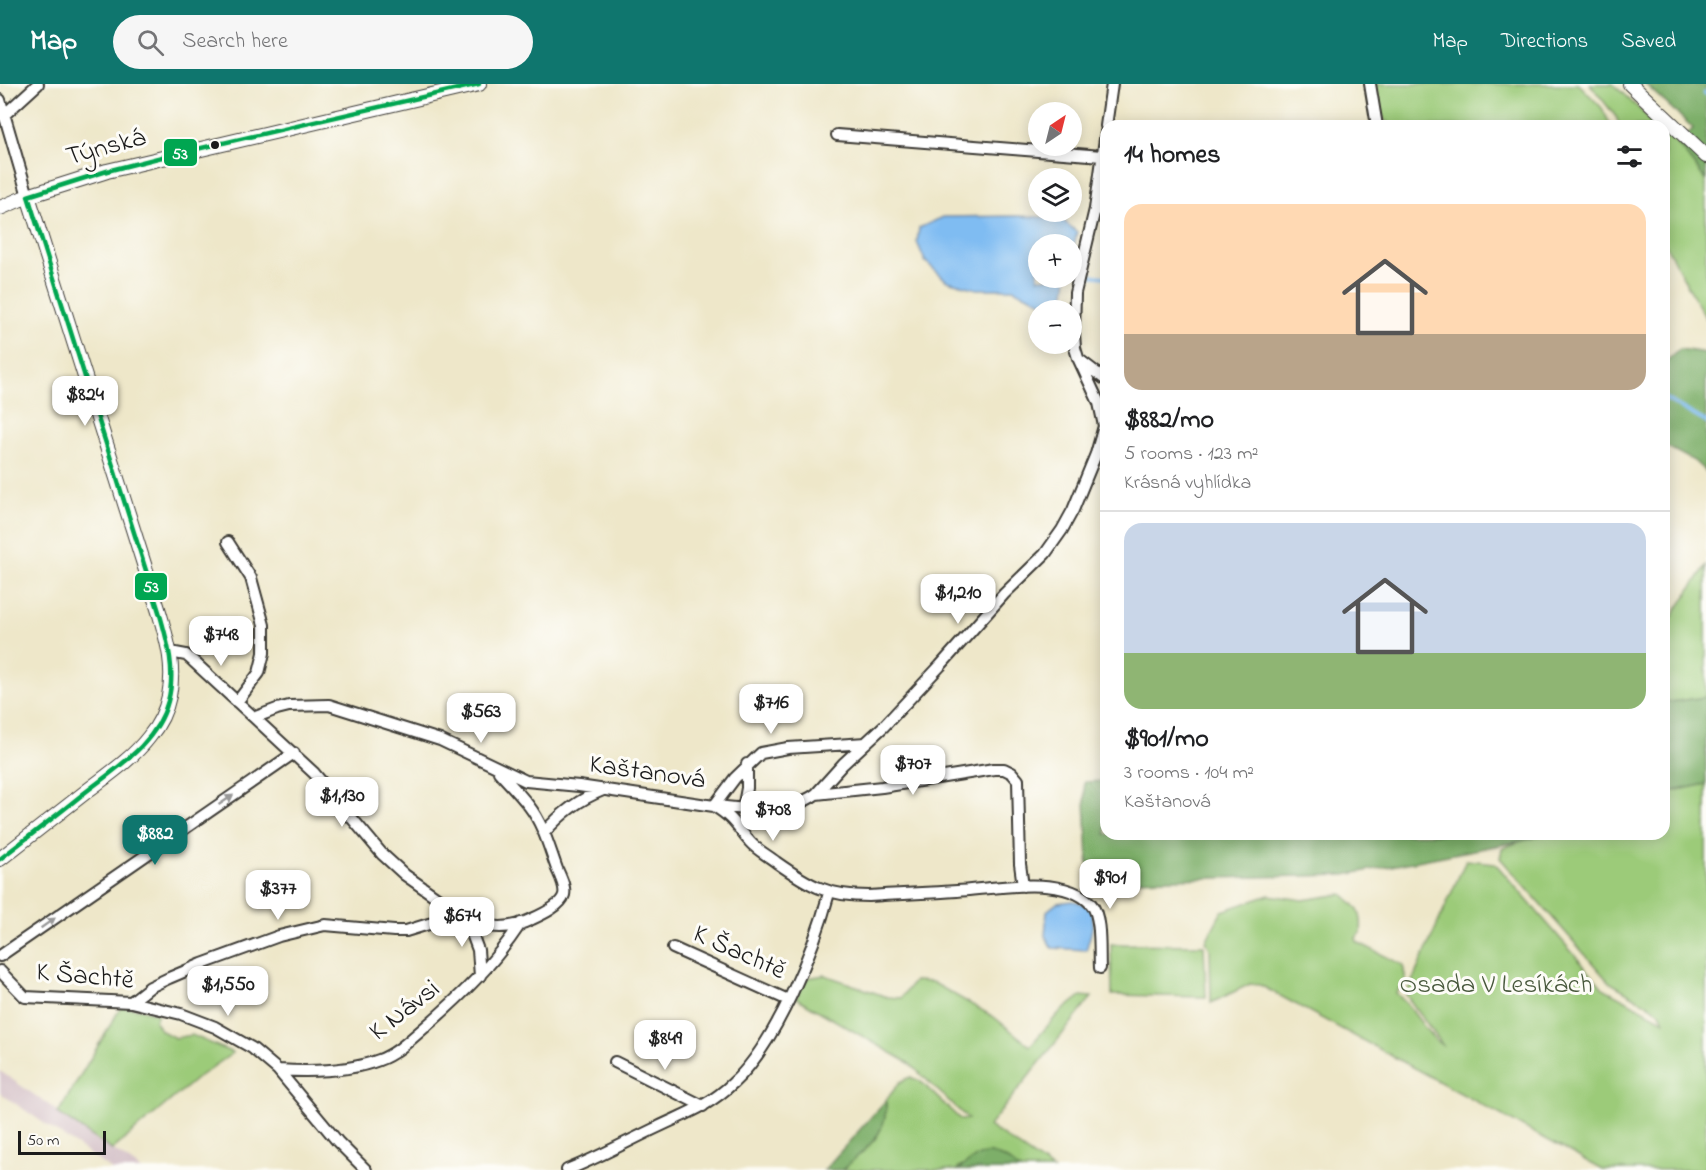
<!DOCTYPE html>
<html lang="en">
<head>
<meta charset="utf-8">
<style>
  :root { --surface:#fff; --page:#f6f6f6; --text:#202124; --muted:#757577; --line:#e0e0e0; --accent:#0f766e }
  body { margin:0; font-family:"Indie Flower",sans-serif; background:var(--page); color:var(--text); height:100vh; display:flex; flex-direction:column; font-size:22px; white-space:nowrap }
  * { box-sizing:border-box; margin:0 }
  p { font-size:20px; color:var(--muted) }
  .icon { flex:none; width:33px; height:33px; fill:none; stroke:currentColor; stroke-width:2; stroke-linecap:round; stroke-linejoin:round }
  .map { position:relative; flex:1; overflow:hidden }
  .sheet { position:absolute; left:1100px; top:36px; width:570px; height:720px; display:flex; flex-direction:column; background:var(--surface); border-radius:18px; box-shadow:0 3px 15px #0003 }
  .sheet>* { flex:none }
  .needle { width:39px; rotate:35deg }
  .fabs { position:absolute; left:1028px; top:18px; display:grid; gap:12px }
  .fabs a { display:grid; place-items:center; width:54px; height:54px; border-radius:50%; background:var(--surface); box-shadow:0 3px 15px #0003; font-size:30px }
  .scale { position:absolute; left:18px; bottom:15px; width:88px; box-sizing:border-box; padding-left:6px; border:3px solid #1c1c1c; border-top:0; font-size:16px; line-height:21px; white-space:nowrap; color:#1c1c1c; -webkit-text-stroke:4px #fdfcf7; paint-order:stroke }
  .price { position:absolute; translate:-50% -51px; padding:0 14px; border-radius:12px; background:#fff; color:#222; font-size:20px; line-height:39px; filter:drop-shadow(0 2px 3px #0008) }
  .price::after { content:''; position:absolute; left:50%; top:36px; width:18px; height:14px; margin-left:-9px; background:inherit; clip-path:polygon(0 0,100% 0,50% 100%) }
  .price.current { background:var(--accent); color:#fff }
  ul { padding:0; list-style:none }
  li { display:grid; align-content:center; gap:12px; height:318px; padding:0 24px }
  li+li { border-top:2px solid var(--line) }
  li span { display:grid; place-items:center; height:186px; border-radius:18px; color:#555 }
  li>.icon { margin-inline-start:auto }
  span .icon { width:108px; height:108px; fill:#fffc; stroke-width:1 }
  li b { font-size:26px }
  h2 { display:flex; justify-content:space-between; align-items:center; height:72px; padding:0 24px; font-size:26px }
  header { display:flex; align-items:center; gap:36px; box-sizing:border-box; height:84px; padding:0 30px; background:var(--accent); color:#fff }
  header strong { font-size:28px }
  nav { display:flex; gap:33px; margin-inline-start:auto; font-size:21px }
  .search { width:420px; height:54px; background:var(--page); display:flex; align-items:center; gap:15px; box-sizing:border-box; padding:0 21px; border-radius:33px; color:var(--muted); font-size:22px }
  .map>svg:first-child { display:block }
  .industrial { fill:#d2bdc5 }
  .green { fill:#9ccb79; stroke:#5c744a; stroke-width:1.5 }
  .forest { fill:#7daf69; stroke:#4c6642; stroke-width:1.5 }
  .water { fill:#7fbcf2; stroke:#4e6c87; stroke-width:1.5 }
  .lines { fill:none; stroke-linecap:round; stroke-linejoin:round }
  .stream { stroke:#7fbcf2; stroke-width:4 }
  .street-casing { stroke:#3c3a36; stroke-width:14 }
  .secondary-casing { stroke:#3c3a36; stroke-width:16 }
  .street { stroke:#fff; stroke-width:10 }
  .secondary { stroke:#fff; stroke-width:14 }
  .bus-1-casing { stroke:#fdfcf7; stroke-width:9 }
  .bus-1 { stroke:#00a651; stroke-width:4.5 }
  .oneway { fill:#999 }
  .bus-dot { fill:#1c1c1c; stroke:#fdfcf7; stroke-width:2 }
  .labels { text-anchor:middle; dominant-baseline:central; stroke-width:6; stroke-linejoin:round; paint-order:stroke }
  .street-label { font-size:27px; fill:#1c1c1c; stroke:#fdfcf7 }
  .park-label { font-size:27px; fill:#49593d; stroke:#fdfcf7 }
  .line-badge { stroke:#fdfcf7; stroke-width:2 }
  .badge-label { font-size:16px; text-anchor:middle; font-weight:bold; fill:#fff }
</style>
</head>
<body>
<header>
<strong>Map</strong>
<div class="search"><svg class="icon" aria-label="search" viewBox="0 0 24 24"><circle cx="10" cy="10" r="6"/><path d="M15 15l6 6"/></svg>Search here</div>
<nav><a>Map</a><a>Directions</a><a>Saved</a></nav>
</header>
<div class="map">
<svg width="1706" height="1086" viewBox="0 0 1706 1086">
  <rect width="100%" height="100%" fill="#fdfcf7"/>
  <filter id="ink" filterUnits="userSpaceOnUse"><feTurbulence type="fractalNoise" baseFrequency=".0167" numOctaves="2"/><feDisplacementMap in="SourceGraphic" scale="12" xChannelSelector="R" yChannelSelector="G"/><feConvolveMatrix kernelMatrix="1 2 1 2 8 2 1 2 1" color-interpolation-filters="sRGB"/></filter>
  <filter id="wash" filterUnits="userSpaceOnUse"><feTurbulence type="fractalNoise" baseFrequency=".008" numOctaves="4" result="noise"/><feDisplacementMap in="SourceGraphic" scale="24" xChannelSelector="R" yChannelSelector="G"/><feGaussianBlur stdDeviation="1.35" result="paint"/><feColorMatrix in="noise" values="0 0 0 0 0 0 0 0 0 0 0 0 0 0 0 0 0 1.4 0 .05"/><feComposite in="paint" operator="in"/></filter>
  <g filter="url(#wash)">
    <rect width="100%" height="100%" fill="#eee7c9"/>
    <!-- industrial -->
    <path class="industrial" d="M 0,987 L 142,1086 L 112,1086 L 0,1009 Z"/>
    <!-- green -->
    <path class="green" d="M 1375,0 L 1579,0 L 1602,24 L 1611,42 L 1393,42 L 1383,35 Z
      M 1590,0 L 1613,0 L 1657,42 L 1620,42 L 1616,33 Z
      M 1664,48 L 1679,62 L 1706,96 L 1706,235 L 1664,158 Z
      M 1706,482 L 1706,613 L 1664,619 L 1664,545 Z
      M 1706,700 L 1706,1086 L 1603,1086 L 1260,901 L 1250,900 L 1211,919 L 1210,865 L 1206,857 L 1222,827 L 1269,811 L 1303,816 L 1342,810 C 1358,823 1363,828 1361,849 L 1356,854 L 1357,858 L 1403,881 L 1406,897 L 1396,909 C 1415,925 1424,949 1444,963 L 1406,911 L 1466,776 L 1495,779 L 1603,904 L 1664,937 L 1659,927 L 1609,898 L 1500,774 L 1502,765 C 1514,758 1529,756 1542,750 L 1664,750 L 1664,709 Z
      M 1111,860 L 1204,861 L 1206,913 L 1112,911 Z
      M 825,891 L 887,913 L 901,914 L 914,897 L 932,898 L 994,933 L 1030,962 L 1058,930 L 1081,912 L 1092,913 L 989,1042 L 1053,1086 L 1020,1086 L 1006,1075 L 959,1083 L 957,1086 L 842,1086 C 866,1064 888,1052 886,1016 L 900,998 L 910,993 L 920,997 L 961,1036 L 968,1035 L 909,979 L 796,914 L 807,894 Z
      M 121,923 L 140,925 L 158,930 L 155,937 L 160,946 L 175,954 L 192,951 L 233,969 L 197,994 L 112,1066 L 58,1029 Z"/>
    <!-- forest -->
    <path class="forest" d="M 1645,0 L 1681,2 L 1706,0 L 1706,96 L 1679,62 L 1693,44 Z
      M 1680,265 L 1706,269 L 1706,388 L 1694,377 L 1664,361 L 1664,279 Z
      M 1706,613 L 1706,700 L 1664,709 L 1664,619 Z
      M 1105,697 L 1106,750 L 1542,750 L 1531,755 L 1345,791 L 1089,797 L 1084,698 Z
      M 886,1016 C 888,1052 866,1064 842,1086 L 824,1086 Z
      M 990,1069 L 1006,1075 L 1020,1086 L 957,1086 L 979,1071 Z"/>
    <!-- water -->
    <path class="water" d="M 1018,132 L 1060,134 L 1077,148 L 1071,176 L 1071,160 L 1038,160 L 1038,194 L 1067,194 L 1063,221 L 1056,224 L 1013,205 L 977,205 L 947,197 L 925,177 L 917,158 L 919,144 L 943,133 Z
      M 1073,817 C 1103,822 1092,846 1086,866 L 1052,864 L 1045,852 L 1047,827 L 1057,819 Z"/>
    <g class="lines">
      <!-- stream -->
      <path class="stream" d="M 1704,9 L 1706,10
        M 1088,191 L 1106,193
        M 1664,314 L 1706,338"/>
    </g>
  </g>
  <g filter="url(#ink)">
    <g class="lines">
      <!-- street casing -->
      <g class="street-casing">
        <path id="street" d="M 1370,0 L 1377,42
          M 0,16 L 28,112
          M 3,32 L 38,0
          M 1106,42 L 1112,0
          M 837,51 L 1102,72
          M 1081,277 L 1106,296
          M 228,458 L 251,494 L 264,541 L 264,569 L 259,589 L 237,618
          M 170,568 L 186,571 L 193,577 L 314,689 L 382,770 L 405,791 L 466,834 C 487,845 510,846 532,835 C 541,831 561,822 564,811 C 566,803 560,792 557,785 C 549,763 543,740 529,722 C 520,710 509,699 499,688
          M 256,633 L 277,625 L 289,622 L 329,621 L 440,656 L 526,697 L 579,702 L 714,722 C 735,735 736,742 750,758 C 757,766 767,771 776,778 C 810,802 827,812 869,812 C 899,810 928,809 957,807 C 993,805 1064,790 1091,820 C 1102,832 1099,868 1100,884
          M 816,710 L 882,703 L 994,685 L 1004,685 L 1012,689 L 1018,696 L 1020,780 L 1023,802
          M 714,722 L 735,694 L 761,669 L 788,664 L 866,659
          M 717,722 C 748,726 790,729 816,710 L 843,680 L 884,642 L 940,582 L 1004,510 L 1045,470 L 1062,446 L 1073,426 L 1096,370 L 1104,342 L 1099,319 L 1078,274 L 1075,264 L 1074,249 L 1075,209 L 1095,125 L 1106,48
          M 743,725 L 747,704 L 747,680
          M 544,749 C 560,730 580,715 603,706
          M 466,834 L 478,866 L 480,892
          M 673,864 L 788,916
          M 0,872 L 294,669
          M 0,887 L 25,913 L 131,918 L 181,930 L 215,943 L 252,964 L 278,986 L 338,1058 L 366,1086
          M 131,918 L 150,903 L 169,894 L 202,880 L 279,852 L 325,841 L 394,847 L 406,847 L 432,839 L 452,826
          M 615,978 L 703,1022
          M 278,986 C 310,988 348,988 379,976 C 396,970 410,956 424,944 C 460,913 494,880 521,839
          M 567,1086 C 598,1074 628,1057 658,1043 C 687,1029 709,1022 733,999 C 776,960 814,865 829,809"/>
      </g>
      <!-- secondary casing -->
      <g class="secondary-casing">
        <path id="secondary" d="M 1630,0 L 1706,72
          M 0,124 L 28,112 L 107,87 L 479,0
          M 0,775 C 29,752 58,730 87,707 C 108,691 133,674 149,653 C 159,641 166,627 169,612 C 175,583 168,559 160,531 L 28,112"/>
      </g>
      <!-- street -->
      <use href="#street" class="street"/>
      <!-- secondary -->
      <use href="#secondary" class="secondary"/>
      <!-- bus-1 casing -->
      <g class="bus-1-casing">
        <path id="bus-1" d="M 0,775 C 28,753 56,732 83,710 C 116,684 157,660 168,617 C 176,588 168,559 160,531 L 28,112 L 107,87 L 158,74 L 479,0"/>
      </g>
      <!-- bus-1 -->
      <use href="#bus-1" class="bus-1"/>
    </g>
    <!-- one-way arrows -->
    <defs><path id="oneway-solid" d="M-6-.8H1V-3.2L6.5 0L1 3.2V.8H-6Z" transform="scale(1.5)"/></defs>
    <g class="oneway">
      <use href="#oneway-solid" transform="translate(226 716) rotate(-34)"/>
      <use href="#oneway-solid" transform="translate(48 839) rotate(-35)"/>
    </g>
  </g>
  <!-- markers -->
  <circle class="bus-dot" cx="215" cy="61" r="5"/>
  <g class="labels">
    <!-- street labels -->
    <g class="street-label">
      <text transform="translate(106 64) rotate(-15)">Týnská</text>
      <text transform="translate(647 689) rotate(8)">Kaštanová</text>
      <text transform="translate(739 869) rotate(24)">K Šachtě</text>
      <text transform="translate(85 893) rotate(5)">K Šachtě</text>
      <text transform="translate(405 927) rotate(-38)">K Návsi</text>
    </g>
    <!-- park labels -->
    <g class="park-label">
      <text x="1496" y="901">Osada V Lesíkách</text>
    </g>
  </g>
  <g class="line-badge">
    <rect x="163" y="54" width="35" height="29" rx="6" fill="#00a651"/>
    <rect x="134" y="488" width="34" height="29" rx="6" fill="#00a651"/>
  </g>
  <g class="badge-label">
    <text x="180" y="75">53</text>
    <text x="151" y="508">53</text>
  </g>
</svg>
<div class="fabs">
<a><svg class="needle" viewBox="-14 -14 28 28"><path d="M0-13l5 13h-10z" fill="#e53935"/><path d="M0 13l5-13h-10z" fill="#757577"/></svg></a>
<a><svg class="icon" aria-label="layers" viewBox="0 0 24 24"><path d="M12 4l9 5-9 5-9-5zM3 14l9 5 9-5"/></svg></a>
<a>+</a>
<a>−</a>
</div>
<div class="scale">50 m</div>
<b class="price" style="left:85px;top:343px">$824</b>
<b class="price" style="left:958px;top:541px">$1,210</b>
<b class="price" style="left:221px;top:583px">$748</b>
<b class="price" style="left:771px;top:651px">$716</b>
<b class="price" style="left:481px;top:660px">$563</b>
<b class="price" style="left:913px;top:712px">$707</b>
<b class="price" style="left:342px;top:744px">$1,130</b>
<b class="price" style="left:773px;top:758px">$708</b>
<b class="price current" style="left:155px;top:782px">$882</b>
<b class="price" style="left:1110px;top:826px">$901</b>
<b class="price" style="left:278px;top:837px">$377</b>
<b class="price" style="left:462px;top:864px">$674</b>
<b class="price" style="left:228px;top:933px">$1,550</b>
<b class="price" style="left:665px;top:987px">$849</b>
<section class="sheet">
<h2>14 homes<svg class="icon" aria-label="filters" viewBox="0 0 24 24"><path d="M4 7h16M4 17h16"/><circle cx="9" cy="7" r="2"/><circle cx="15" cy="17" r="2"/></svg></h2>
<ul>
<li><span style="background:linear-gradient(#ffd9b3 70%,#b9a48a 0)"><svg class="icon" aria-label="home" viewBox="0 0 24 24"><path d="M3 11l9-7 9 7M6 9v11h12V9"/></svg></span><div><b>$882/mo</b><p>5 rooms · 123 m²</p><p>Krásná vyhlídka</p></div></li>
<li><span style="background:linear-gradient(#c9d6e8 70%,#8fb573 0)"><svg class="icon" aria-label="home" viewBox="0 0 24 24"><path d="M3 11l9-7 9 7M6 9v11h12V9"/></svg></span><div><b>$901/mo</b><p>3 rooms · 104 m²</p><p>Kaštanová</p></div></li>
</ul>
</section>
</div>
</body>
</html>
